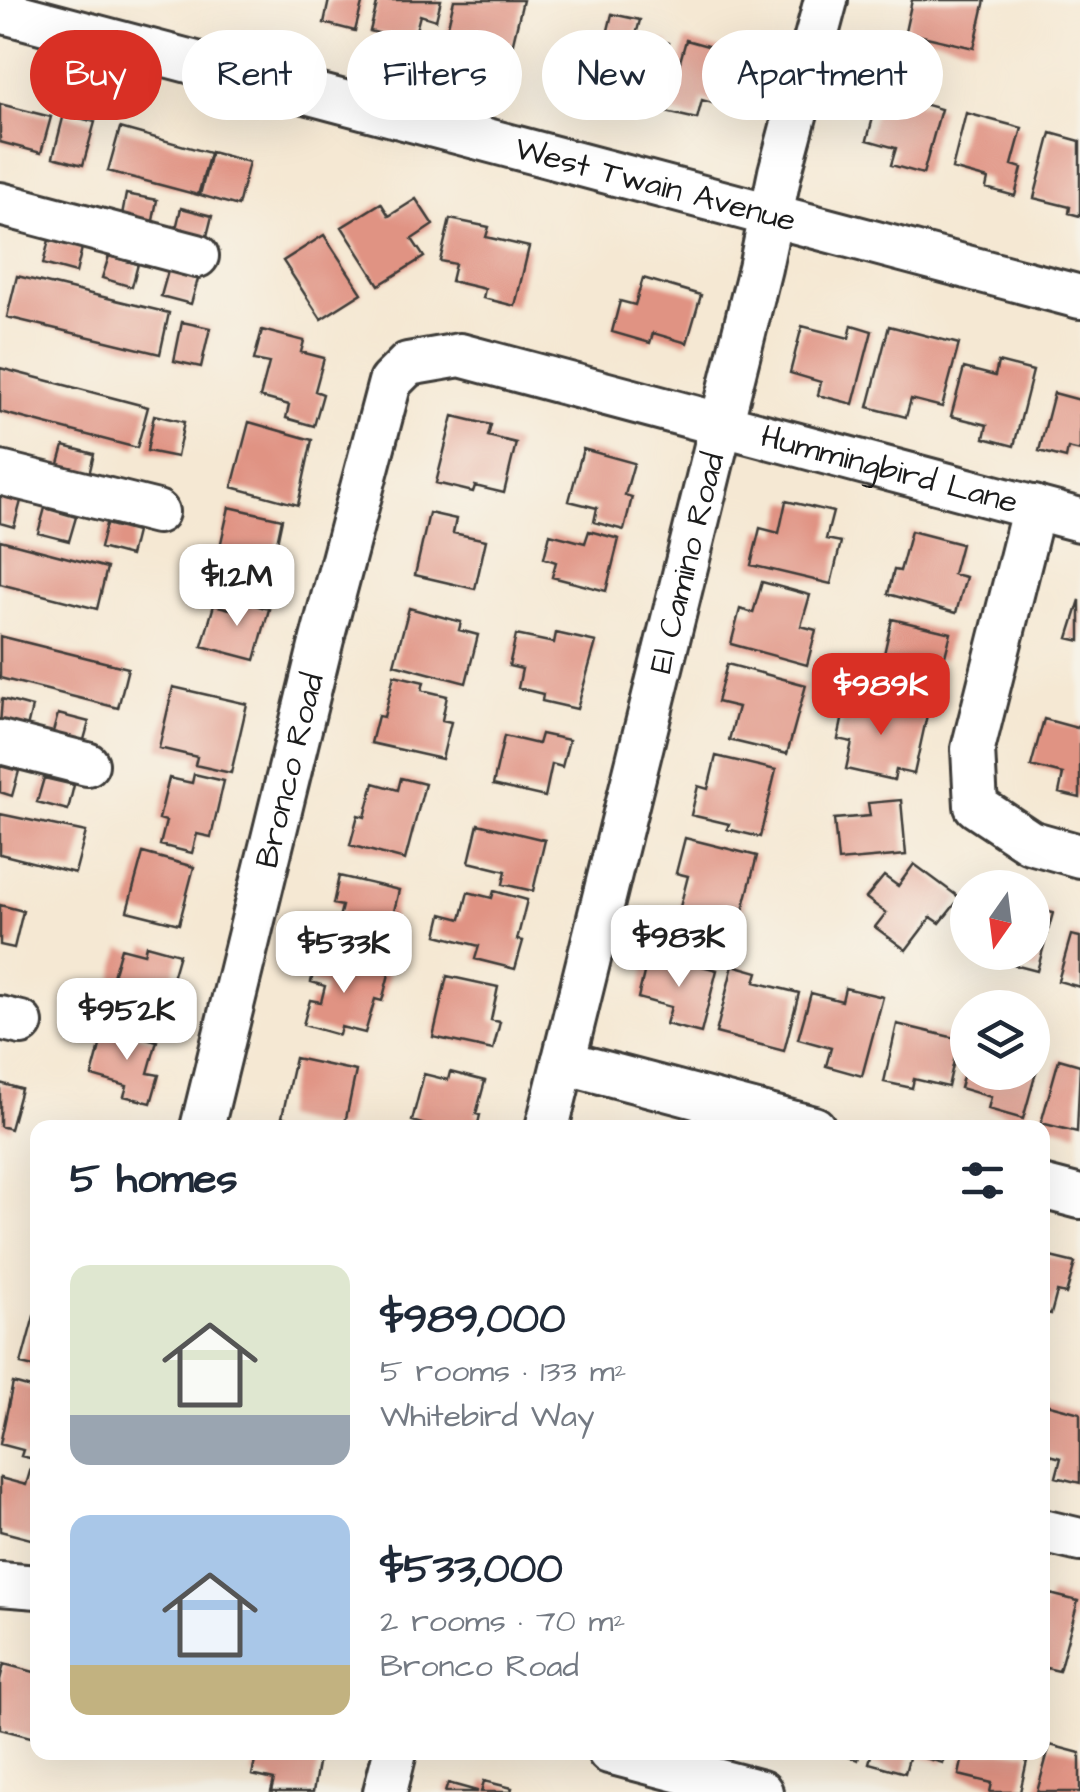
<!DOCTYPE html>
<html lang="en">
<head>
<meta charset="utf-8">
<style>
  :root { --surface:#fff; --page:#f6f6f7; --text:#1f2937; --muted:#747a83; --accent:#d93025 }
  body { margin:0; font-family:"Architects Daughter",sans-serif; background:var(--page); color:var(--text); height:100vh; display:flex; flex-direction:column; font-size:38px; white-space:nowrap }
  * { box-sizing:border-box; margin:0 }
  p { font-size:32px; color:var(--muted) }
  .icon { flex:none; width:55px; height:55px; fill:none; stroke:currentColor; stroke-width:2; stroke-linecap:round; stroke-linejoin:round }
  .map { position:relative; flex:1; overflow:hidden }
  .drawer { position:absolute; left:30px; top:1120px; width:1020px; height:640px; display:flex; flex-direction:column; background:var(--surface); border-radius:20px; box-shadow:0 10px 40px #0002 }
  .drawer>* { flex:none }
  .hud { position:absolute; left:30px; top:30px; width:1020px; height:90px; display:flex; gap:20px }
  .needle { width:65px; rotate:194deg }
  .fabs { position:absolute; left:950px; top:870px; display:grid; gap:20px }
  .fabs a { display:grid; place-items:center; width:100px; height:100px; border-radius:50%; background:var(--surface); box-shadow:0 10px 40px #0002; font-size:50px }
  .price { position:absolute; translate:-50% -85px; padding:0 22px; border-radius:20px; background:#fff; color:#222; font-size:32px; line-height:65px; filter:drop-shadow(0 2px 5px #0008) }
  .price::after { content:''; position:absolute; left:50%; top:60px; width:30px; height:22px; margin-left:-15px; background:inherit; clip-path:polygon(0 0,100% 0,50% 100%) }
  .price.selected { background:var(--accent); color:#fff }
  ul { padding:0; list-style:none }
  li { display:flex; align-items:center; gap:30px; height:250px; padding:0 40px }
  li span { display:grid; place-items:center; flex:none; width:280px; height:200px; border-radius:20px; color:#555 }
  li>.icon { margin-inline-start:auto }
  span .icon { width:120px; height:120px; fill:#fffc; stroke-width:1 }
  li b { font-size:42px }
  h2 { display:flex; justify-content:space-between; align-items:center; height:120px; padding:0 40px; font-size:42px }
  .tag { padding:0 35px; border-radius:45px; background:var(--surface); box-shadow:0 10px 40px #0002; font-size:35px; line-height:90px }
  .tag.selected { background:var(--accent); color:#fff }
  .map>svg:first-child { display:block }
  .building { fill:#e09383 }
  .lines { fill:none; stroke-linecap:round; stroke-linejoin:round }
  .minor-casing { stroke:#3d3b37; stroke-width:48 }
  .minor { stroke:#fff; stroke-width:42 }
  .labels { text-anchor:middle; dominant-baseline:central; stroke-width:8; stroke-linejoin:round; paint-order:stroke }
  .street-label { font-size:32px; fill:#1c1c1c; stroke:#f7f3e8 }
</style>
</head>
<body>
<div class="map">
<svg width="1080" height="1792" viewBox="0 0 1080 1792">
  <rect width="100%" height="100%" fill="#f7f3e8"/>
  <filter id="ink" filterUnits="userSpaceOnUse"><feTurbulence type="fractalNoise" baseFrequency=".01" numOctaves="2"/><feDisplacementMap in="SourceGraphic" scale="20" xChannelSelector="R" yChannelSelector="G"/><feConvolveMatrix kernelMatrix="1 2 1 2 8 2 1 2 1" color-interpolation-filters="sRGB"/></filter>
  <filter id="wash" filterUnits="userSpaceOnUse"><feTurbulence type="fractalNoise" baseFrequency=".0048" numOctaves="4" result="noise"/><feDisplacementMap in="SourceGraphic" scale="40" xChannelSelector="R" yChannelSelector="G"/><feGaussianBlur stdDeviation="2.25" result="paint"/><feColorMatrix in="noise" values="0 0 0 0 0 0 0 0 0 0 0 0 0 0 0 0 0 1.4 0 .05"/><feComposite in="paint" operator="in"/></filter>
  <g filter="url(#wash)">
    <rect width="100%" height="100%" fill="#f5e8d3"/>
    <g id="blocks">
      <!-- building -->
      <path class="building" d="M 329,0 L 363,0 L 355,31 L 324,23 Z
        M 378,0 L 441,0 L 436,20 L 420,15 L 413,42 L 370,31 Z
        M 454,0 L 523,0 L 507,68 L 477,61 L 482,42 L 446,34 Z
        M 912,0 L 985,0 L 974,48 L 905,32 Z
        M 612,14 L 640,20 L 636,35 L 669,43 L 653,109 L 608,98 L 615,71 L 599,67 Z
        M 686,40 L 751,58 L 737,110 L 702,100 L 697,119 L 666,112 Z
        M 880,92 L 941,109 L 923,174 L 891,165 L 896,148 L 867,140 Z
        M 0,104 L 51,117 L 41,153 L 0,142 Z
        M 966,113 L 1022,128 L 1012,165 L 1022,168 L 1015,196 L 986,188 L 988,179 L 952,169 Z
        M 64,114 L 95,122 L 83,165 L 53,157 Z
        M 120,128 L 210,153 L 198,195 L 108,171 Z
        M 1051,133 L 1080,141 L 1080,216 L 1069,213 L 1070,207 L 1034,198 Z
        M 211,152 L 249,162 L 238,206 L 200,195 Z
        M 126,194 L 157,200 L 152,226 L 121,220 Z
        M 416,199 L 433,225 L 412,239 L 424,257 L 379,285 L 342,227 L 381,203 L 389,216 Z
        M 181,208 L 212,216 L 206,240 L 175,233 Z
        M 450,219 L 489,227 L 486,237 L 529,247 L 515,306 L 483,298 L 485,289 L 451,281 L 455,264 L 440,261 Z
        M 324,235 L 362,293 L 321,319 L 283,261 Z
        M 49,240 L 82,248 L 76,273 L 43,264 Z
        M 109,256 L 138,264 L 132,287 L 102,278 Z
        M 168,271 L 198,279 L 191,304 L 161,296 Z
        M 17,276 L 169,313 L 160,354 L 7,317 Z
        M 643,278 L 701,295 L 687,343 L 653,333 L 650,343 L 612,332 L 620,301 L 635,305 Z
        M 182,322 L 210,328 L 201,367 L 174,361 Z
        M 852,325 L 872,331 L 853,404 L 818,395 L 821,382 L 790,373 L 802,326 L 849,338 Z
        M 889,326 L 959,344 L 942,407 L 911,399 L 906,417 L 868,407 Z
        M 262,330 L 304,341 L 301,352 L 324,358 L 315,391 L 323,394 L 314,426 L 286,418 L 289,405 L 260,397 L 269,363 L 254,360 Z
        M 998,362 L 1033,371 L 1014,446 L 984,438 L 987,425 L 951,416 L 964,368 L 995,376 Z
        M 0,368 L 148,407 L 137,448 L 0,412 Z
        M 1054,393 L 1080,400 L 1080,451 L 1068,448 L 1066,458 L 1039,451 Z
        M 154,415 L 184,422 L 177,457 L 147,451 Z
        M 453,416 L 491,425 L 488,436 L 516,443 L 504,493 L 475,486 L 473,492 L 436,483 Z
        M 249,422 L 312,440 L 298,505 L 232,487 Z
        M 64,446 L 94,454 L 88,479 L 57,471 Z
        M 583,449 L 634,463 L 625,495 L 632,497 L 624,530 L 594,522 L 597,508 L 569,501 Z
        M 0,496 L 21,501 L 14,527 L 0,523 Z
        M 786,501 L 833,512 L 826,539 L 841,542 L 831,584 L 751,565 L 760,528 L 779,533 Z
        M 229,507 L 282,519 L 275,552 L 284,554 L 278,582 L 248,576 L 250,563 L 218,556 Z
        M 45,508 L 76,517 L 69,541 L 38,533 Z
        M 429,513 L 456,519 L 453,533 L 486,540 L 475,589 L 415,575 Z
        M 106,524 L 136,532 L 130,556 L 100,548 Z
        M 589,531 L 619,539 L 606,591 L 552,577 L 556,562 L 544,558 L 550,534 L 585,543 Z
        M 911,531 L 961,544 L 953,574 L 966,577 L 956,613 L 888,594 L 894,570 L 900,571 Z
        M 0,540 L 107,568 L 97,609 L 0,584 Z
        M 762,582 L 810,595 L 801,626 L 816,630 L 807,665 L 731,644 L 740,609 L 753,613 Z
        M 237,600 L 269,609 L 255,660 L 202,646 L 214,605 L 234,610 Z
        M 1080,600 L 1080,641 L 1068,638 Z
        M 409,608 L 461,622 L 459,630 L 478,635 L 466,683 L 394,664 Z
        M 892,619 L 951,633 L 944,660 L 934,658 L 925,692 L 878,680 Z
        M 556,633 L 596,642 L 577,709 L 542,701 L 543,694 L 518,688 L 522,669 L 509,666 L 516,635 L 554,643 Z
        M 0,636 L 128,668 L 118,708 L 0,678 Z
        M 727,664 L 806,685 L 787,754 L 729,740 L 738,707 L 717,702 Z
        M 394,675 L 424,682 L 422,690 L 447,696 L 442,720 L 451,722 L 442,759 L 371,743 L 378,716 L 384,717 Z
        M 173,687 L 247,704 L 231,773 L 195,765 L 197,757 L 159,748 Z
        M 847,697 L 927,715 L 914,774 L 896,770 L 894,780 L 846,769 L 852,742 L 838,739 Z
        M 2,699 L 32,707 L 26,732 L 0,725 Z
        M 58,714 L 89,722 L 82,747 L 51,739 Z
        M 1044,719 L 1077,728 L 1080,721 L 1080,798 L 1059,793 L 1063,774 L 1031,766 Z
        M 541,734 L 569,740 L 562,767 L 552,764 L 545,797 L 493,785 L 504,736 L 538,744 Z
        M 716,756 L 776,770 L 760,837 L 727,829 L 729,824 L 691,815 L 698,786 L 708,789 Z
        M 0,766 L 19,771 L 12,796 L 0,792 Z
        M 194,774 L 224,781 L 211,837 L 197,834 L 192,853 L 160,845 L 166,821 L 159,819 L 169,778 L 192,783 Z
        M 44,778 L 74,785 L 68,810 L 37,802 Z
        M 401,778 L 425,784 L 405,860 L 350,845 L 358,815 L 365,817 L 374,783 L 398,790 Z
        M 901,800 L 906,855 L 838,861 L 834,819 L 870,816 L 868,803 Z
        M 0,814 L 86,832 L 75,873 L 0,854 Z
        M 478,824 L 545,840 L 533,891 L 503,884 L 506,871 L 469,862 Z
        M 685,838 L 757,856 L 740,922 L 680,907 L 688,876 L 676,873 Z
        M 143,853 L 194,867 L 179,924 L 127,911 Z
        M 914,864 L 960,898 L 940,923 L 931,917 L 906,950 L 875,927 L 886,913 L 866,898 L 884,876 L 898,886 Z
        M 339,876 L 399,890 L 385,950 L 334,938 L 342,906 L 333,904 Z
        M 494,891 L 527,900 L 517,940 L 523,941 L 515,969 L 475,959 L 479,946 L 437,935 L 442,914 L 461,919 L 468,892 L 492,898 Z
        M 0,905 L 23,911 L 14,948 L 0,945 Z
        M 1032,908 L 1053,913 L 1037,971 L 972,954 L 1032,952 Z
        M 1071,935 L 1080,937 L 1080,987 L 1058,981 Z
        M 146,945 L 179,954 L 167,996 L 175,998 L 167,1025 L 104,1008 L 121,948 L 144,954 Z
        M 649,952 L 717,970 L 701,1033 L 666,1024 L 671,1007 L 638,998 Z
        M 318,954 L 389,974 L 382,1001 L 375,999 L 365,1033 L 341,1027 L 339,1035 L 303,1025 L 310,1000 L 321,1002 L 325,986 L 311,982 Z
        M 733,965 L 758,972 L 755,982 L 799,993 L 784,1051 L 716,1033 Z
        M 447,976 L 498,987 L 491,1020 L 500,1022 L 493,1050 L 433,1037 Z
        M 845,988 L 883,997 L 862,1076 L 826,1066 L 831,1048 L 798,1039 L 811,993 L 842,1001 Z
        M 897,1024 L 959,1039 L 948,1087 L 914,1079 L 912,1088 L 884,1082 Z
        M 105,1027 L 157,1041 L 148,1073 L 159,1075 L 151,1103 L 124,1096 L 127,1086 L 92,1076 Z
        M 1032,1056 L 1040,1058 L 1023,1119 L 988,1109 L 991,1097 L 960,1088 L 966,1065 L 968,1072 L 1032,1072 Z
        M 295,1058 L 356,1071 L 344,1128 L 327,1128 L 282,1117 Z
        M 1059,1059 L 1080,1065 L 1077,1132 L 1041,1123 Z
        M 450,1072 L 485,1081 L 476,1114 L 480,1115 L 477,1128 L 435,1128 L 412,1121 L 424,1074 L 448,1080 Z
        M 0,1083 L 21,1089 L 10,1129 L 0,1126 Z
        M 1042,1255 L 1075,1263 L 1066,1294 L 1057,1292 L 1051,1314 L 1042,1312 Z
        M 34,1316 L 38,1317 L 38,1368 L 21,1364 Z
        M 13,1383 L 38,1390 L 38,1460 L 21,1456 L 23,1450 L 0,1444 Z
        M 1042,1403 L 1080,1413 L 1080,1483 L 1056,1477 L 1061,1458 L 1042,1453 Z
        M 31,1468 L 38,1470 L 38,1541 L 0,1531 L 0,1478 L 26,1485 Z
        M 1050,1594 L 1078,1601 L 1059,1671 L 1042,1667 L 1042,1604 L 1047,1605 Z
        M 4,1664 L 38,1673 L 38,1739 L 0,1729 L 0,1680 Z
        M 1050,1745 L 1080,1753 L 1080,1792 L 1037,1792 Z
        M 257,1752 L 320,1752 L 313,1792 L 271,1792 L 274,1780 L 252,1775 Z
        M 833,1752 L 860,1752 L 858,1760 Z
        M 872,1752 L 946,1752 L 943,1763 L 910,1754 L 905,1773 L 869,1763 Z
        M 964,1752 L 1029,1752 L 1020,1792 L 990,1792 L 992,1783 L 959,1775 Z
        M 484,1781 L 512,1788 L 511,1792 L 481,1792 Z
        M 448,1783 L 477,1791 L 477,1792 L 445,1792 Z"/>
    </g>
  </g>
  <g filter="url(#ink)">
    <use href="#blocks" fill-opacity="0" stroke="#3d3b37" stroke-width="2.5"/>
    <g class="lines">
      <!-- minor casing -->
      <g class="minor-casing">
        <g id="minor">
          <path id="s1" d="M 0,11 L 1080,297"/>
          <path d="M 0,204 L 197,256"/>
          <path d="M 0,473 L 157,512"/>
          <path d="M 1034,507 L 973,749 L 976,806 L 1030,842 L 1080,856"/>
          <path d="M 0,742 L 87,764"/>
          <path d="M 0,1018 L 21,1023"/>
          <path d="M 563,1062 L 814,1128"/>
          <path id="s2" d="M 202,1128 L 322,639 L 390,382 L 408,364 L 460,355 L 1080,520"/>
          <path id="s3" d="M 547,1128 L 760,268 L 780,172 L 826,0"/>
          <path d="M 1042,1187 L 1080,1197"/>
          <path d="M 1042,1531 L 1080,1540"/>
          <path d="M 0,1584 L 38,1587"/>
          <path d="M 609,1752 L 761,1792"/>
          <path d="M 385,1792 L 395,1752"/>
        </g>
      </g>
      <!-- minor -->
      <use href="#minor" class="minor"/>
    </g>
  </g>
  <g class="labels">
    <!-- street labels -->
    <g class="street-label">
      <text stroke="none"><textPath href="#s1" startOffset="678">West Twain Avenue</textPath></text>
      <text stroke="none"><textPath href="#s2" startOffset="1292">Hummingbird Lane</textPath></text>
      <text stroke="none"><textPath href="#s3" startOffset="582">El Camino Road</textPath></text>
      <text stroke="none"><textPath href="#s2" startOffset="368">Bronco Road</textPath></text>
    </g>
  </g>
</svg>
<div class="fabs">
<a><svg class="needle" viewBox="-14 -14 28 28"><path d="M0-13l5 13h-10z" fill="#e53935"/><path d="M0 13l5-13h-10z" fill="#747a83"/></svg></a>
<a><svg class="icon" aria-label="layers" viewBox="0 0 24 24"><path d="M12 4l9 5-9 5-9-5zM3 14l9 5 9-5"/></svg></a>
</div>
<b class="price" style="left:237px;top:629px">$1.2M</b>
<b class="price selected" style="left:881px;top:738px">$989K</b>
<b class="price" style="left:679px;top:990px">$983K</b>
<b class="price" style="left:344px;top:996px">$533K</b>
<b class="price" style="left:127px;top:1063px">$952K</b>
<div class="hud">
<a class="tag selected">Buy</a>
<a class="tag">Rent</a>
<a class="tag">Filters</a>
<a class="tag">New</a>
<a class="tag">Apartment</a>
</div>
<section class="drawer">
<h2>5 homes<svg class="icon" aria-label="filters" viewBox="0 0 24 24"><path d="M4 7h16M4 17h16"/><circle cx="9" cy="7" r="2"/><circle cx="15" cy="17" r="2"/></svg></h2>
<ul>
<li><span style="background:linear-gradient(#dfe7d0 75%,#9aa5b1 0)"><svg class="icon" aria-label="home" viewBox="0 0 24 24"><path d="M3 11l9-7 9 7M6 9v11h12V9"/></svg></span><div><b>$989,000</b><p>5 rooms · 133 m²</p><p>Whitebird Way</p></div></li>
<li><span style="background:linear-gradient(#a9c7e8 75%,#c2b280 0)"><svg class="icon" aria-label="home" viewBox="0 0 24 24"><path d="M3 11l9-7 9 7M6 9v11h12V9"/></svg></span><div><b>$533,000</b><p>2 rooms · 70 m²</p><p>Bronco Road</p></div></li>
</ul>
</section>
</div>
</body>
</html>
